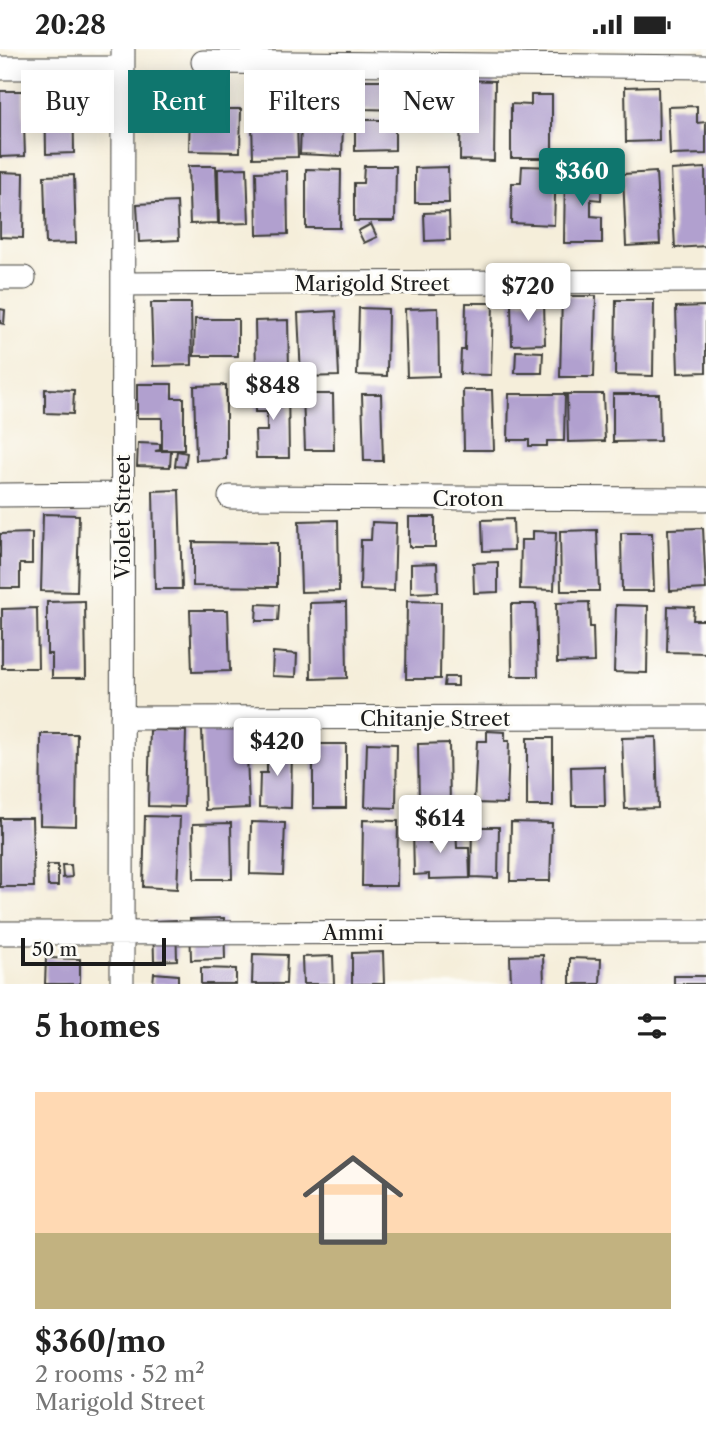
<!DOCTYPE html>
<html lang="en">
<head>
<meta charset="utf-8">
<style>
  :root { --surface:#fff; --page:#f6f6f6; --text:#222; --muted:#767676; --accent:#0f766e }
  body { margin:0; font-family:"Libre Caslon Text",serif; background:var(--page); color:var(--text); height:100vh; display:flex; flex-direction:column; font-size:26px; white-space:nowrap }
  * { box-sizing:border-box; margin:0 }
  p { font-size:23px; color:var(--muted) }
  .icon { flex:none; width:38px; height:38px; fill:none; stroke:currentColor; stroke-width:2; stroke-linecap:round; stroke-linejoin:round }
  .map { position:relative; height:935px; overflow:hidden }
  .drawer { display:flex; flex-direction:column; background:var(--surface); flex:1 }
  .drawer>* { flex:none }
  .guide { position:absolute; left:21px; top:21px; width:665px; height:63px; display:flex; gap:14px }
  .scale { position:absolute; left:21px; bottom:18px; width:145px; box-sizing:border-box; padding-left:7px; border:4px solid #1c1c1c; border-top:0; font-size:19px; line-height:24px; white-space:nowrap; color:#1c1c1c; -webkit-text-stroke:5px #fdfcf7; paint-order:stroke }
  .price { position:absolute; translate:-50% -60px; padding:0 16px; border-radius:7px; background:#fff; color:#222; font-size:23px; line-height:46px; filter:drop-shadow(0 2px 4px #0008) }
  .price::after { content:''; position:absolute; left:50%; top:42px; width:21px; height:16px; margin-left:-10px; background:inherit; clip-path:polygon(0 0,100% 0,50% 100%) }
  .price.selected { background:var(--accent); color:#fff }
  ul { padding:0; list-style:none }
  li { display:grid; align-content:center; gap:14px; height:371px; padding:0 35px }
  li span { display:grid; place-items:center; height:217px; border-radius:0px; color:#555 }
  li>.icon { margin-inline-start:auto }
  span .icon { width:126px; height:126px; fill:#fffc; stroke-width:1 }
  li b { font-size:30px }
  h2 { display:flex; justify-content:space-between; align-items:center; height:84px; padding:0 35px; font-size:30px }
  .pill { padding:0 24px; border-radius:0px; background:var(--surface); box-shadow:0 4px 18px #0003; font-size:24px; line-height:63px }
  .pill.selected { background:var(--accent); color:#fff }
  .status { display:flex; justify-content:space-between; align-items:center; height:49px; padding:0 35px; background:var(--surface); direction:ltr }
  .status svg { height:19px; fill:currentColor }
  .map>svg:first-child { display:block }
  .building { fill:#b1a0cf }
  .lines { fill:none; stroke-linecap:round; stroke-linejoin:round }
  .street-casing { stroke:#3d3c38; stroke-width:25 }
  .street { stroke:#fff; stroke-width:23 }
  .labels { text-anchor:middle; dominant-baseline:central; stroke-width:6; stroke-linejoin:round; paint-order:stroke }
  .street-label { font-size:21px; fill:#1c1c1c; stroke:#fdfcf7 }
</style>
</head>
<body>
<div class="status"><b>20:28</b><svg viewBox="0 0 49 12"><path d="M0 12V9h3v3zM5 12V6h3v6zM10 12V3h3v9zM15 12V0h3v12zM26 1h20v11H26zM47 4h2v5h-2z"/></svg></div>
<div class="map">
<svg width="706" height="935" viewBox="0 0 706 935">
  <rect width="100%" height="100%" fill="#fdfcf7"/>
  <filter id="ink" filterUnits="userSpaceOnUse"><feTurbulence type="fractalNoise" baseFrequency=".0143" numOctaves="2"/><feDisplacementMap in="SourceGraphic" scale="14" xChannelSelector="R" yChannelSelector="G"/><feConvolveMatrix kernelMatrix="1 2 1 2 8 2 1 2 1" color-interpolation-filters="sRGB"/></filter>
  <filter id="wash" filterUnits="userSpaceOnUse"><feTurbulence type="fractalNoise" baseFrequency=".00686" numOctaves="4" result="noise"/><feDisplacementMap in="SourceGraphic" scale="28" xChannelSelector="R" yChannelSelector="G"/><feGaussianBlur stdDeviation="1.57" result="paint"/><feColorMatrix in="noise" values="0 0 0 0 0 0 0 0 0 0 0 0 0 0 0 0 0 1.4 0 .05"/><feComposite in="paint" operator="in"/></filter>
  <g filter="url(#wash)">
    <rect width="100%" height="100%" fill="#f5eeda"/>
    <g id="blocks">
      <!-- building -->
      <path class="building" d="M 363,31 L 403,31 L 402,61 L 363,60 Z
        M 461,31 L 495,32 L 494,112 L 460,111 Z
        M 73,33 L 74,104 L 46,105 L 45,34 Z
        M 338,36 L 339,66 L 299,67 L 298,37 Z
        M 296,37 L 298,108 L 253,109 L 251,38 Z
        M 658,37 L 659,92 L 626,93 L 625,38 Z
        M 0,42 L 23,42 L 25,107 L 0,108 Z
        M 531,46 L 552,46 L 552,109 L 511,109 L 511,55 L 531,56 Z
        M 697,57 L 697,74 L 706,73 L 706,105 L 670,106 L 668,58 Z
        M 190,60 L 241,60 L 240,103 L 189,102 Z
        M 355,71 L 395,71 L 395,101 L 355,102 Z
        M 301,75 L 343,76 L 342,107 L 300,105 Z
        M 188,117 L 216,117 L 218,174 L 190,175 Z
        M 364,117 L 396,117 L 395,172 L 354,172 L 354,134 L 363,134 Z
        M 522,117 L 556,118 L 554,176 L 511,174 L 512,134 L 521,134 Z
        M 448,118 L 449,154 L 415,154 L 415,119 Z
        M 247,119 L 249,174 L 219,175 L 218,120 Z
        M 705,119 L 706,197 L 675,199 L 671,121 Z
        M 306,120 L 341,121 L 340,179 L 306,179 Z
        M 287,122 L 288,185 L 257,186 L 256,123 Z
        M 0,123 L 24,124 L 23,189 L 0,188 Z
        M 565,123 L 602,123 L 601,151 L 591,150 L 591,167 L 602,168 L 602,194 L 564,194 Z
        M 656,123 L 660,195 L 626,197 L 623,125 Z
        M 74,126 L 76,194 L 46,195 L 44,127 Z
        M 177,153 L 179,191 L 139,193 L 137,155 Z
        M 449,163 L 450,191 L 425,192 L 424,164 Z
        M 371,175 L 377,188 L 364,194 L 358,182 Z
        M 562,247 L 596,247 L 594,328 L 560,328 Z
        M 616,251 L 654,251 L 653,327 L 615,326 Z
        M 544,252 L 545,295 L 512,296 L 511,253 Z
        M 151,254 L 191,254 L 192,316 L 153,317 Z
        M 466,254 L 493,254 L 491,326 L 460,325 L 461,301 L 465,301 Z
        M 706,257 L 706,323 L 678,324 L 676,258 Z
        M 359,259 L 388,260 L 387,327 L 357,326 Z
        M 438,259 L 439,327 L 407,328 L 405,260 Z
        M 0,260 L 5,261 L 4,275 L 0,274 Z
        M 336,262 L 339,327 L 301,328 L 298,264 Z
        M 195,270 L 238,270 L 238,307 L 194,307 Z
        M 288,271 L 289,322 L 256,323 L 255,272 Z
        M 516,302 L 543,303 L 542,324 L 515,324 Z
        M 137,335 L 172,335 L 172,349 L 184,349 L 184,401 L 162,401 L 162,369 L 137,369 Z
        M 226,336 L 226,410 L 196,411 L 194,337 Z
        M 288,336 L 289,409 L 256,409 L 255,382 L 267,382 L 267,363 L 255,363 L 255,337 Z
        M 45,340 L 74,341 L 73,365 L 45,364 Z
        M 463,341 L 492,341 L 494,401 L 464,401 Z
        M 303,345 L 333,345 L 334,401 L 305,401 Z
        M 362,345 L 381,345 L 383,412 L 364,412 Z
        M 509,345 L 565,345 L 564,392 L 547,392 L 547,397 L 529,397 L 529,391 L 508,391 Z
        M 567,345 L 603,345 L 605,392 L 568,393 Z
        M 613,345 L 659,345 L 660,392 L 613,393 Z
        M 138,394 L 160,395 L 160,401 L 155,402 L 171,402 L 170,418 L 137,417 Z
        M 177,402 L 187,404 L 185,418 L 175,417 Z
        M 179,441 L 182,540 L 155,540 L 153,442 Z
        M 43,465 L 79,466 L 77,543 L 41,542 Z
        M 409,468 L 435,468 L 435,498 L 409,498 Z
        M 513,470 L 514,501 L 483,502 L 482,471 Z
        M 338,471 L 339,542 L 301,543 L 299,472 Z
        M 372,473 L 396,474 L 394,542 L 360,541 L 361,491 L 371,491 Z
        M 703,479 L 706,540 L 670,542 L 668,480 Z
        M 597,481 L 599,542 L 561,542 L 560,482 Z
        M 533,482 L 556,483 L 554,541 L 520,540 L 521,491 L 533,491 Z
        M 32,484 L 32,515 L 20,515 L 20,539 L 0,539 L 0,485 Z
        M 621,484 L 652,484 L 654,542 L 622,542 Z
        M 193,493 L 277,494 L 277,538 L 193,537 Z
        M 498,513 L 498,543 L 474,544 L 473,514 Z
        M 437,514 L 438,543 L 411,544 L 411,515 Z
        M 85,552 L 86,629 L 52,629 L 52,605 L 47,605 L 47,553 Z
        M 407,552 L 441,553 L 440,630 L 406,630 Z
        M 346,553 L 347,629 L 311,630 L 310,554 Z
        M 589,553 L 590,578 L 593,578 L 594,613 L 557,614 L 556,554 Z
        M 257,555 L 279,556 L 278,572 L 256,572 Z
        M 511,555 L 536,555 L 538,627 L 512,627 Z
        M 616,556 L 648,557 L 647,624 L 614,623 Z
        M 668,557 L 694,558 L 693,571 L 706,571 L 706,604 L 667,603 Z
        M 37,559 L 38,619 L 2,619 L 2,560 Z
        M 190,561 L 228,561 L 230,622 L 192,623 Z
        M 273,603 L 297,605 L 296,628 L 272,627 Z
        M 445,628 L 458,628 L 458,637 L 444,637 Z
        M 246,678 L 249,759 L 205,761 L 202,680 Z
        M 150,681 L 186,682 L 184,758 L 148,757 Z
        M 487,682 L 505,683 L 505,692 L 509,692 L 507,755 L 474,754 L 477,692 L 487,692 Z
        M 41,685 L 77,685 L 76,777 L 40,776 Z
        M 251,685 L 264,685 L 264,695 L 251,695 Z
        M 656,688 L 658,759 L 625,760 L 622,689 Z
        M 527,689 L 553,689 L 553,757 L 527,757 Z
        M 367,694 L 397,695 L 396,759 L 365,758 Z
        M 449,694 L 450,758 L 419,759 L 418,695 Z
        M 313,695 L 346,695 L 346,759 L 313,759 Z
        M 267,696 L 292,697 L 291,759 L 259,758 L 260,724 L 267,724 Z
        M 604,717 L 605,757 L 572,757 L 571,718 Z
        M 145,767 L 180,768 L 177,840 L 143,838 Z
        M 0,769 L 32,769 L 34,838 L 0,838 Z
        M 363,771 L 398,772 L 397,837 L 362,837 Z
        M 251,773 L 285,774 L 283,826 L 250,825 Z
        M 511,773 L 552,774 L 550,832 L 510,832 Z
        M 231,774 L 232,830 L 194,830 L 193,775 Z
        M 437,777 L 456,777 L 457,799 L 469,799 L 470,829 L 429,830 L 429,825 L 414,826 L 413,778 L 429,778 L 429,795 L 438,794 Z
        M 472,778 L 499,778 L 498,829 L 471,828 Z
        M 47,816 L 58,816 L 58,837 L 48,837 Z
        M 62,816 L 71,816 L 72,828 L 63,829 Z
        M 224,869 L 225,910 L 191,911 L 190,870 Z
        M 176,871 L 177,911 L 154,912 L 153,872 Z
        M 383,903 L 384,935 L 352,935 L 352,904 Z
        M 253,905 L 287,906 L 286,935 L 252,935 Z
        M 543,906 L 544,935 L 511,935 L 510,907 Z
        M 333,907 L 334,935 L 303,935 L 302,908 Z
        M 46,909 L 80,910 L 80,935 L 45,935 Z
        M 570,909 L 601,910 L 600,935 L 570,935 Z
        M 201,919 L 236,920 L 236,935 L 201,935 Z
        M 154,924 L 178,926 L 178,935 L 153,935 Z
        M 674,927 L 706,927 L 706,935 L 674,935 Z"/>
    </g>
  </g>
  <g filter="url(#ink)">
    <use href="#blocks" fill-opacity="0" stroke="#3d3c38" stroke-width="2"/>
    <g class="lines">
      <!-- street casing -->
      <g class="street-casing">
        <path id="street" d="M 203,13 L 706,18
          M 0,19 L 123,19
          M 0,229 L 24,229
          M 123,235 L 706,232
          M 0,446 L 122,445
          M 230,448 L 706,450
          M 122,669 L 706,668
          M 0,884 L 706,883
          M 122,935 L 123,0"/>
      </g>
      <!-- street -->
      <use href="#street" class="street"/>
    </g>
  </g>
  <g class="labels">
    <!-- street labels -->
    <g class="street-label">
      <text x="372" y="234">Marigold Street</text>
      <text x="468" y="449">Croton</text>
      <text transform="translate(122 468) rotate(-90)">Violet Street</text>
      <text x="435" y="669">Chitanje Street</text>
      <text x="353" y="883">Ammi</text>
    </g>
  </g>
</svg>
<div class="scale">50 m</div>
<b class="price selected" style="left:582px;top:159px">$360</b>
<b class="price" style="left:528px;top:274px">$720</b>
<b class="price" style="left:273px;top:373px">$848</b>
<b class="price" style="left:277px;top:729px">$420</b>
<b class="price" style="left:440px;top:806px">$614</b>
<div class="guide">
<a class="pill">Buy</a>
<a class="pill selected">Rent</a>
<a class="pill">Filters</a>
<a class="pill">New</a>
</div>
</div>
<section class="drawer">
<h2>5 homes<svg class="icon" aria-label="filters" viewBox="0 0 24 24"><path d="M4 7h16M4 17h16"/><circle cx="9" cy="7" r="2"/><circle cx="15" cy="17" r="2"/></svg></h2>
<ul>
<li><span style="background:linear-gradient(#ffd9b3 65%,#c2b280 0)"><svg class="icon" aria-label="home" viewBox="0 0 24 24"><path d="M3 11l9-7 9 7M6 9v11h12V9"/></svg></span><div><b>$360/mo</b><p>2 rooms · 52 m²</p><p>Marigold Street</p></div></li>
</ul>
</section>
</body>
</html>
